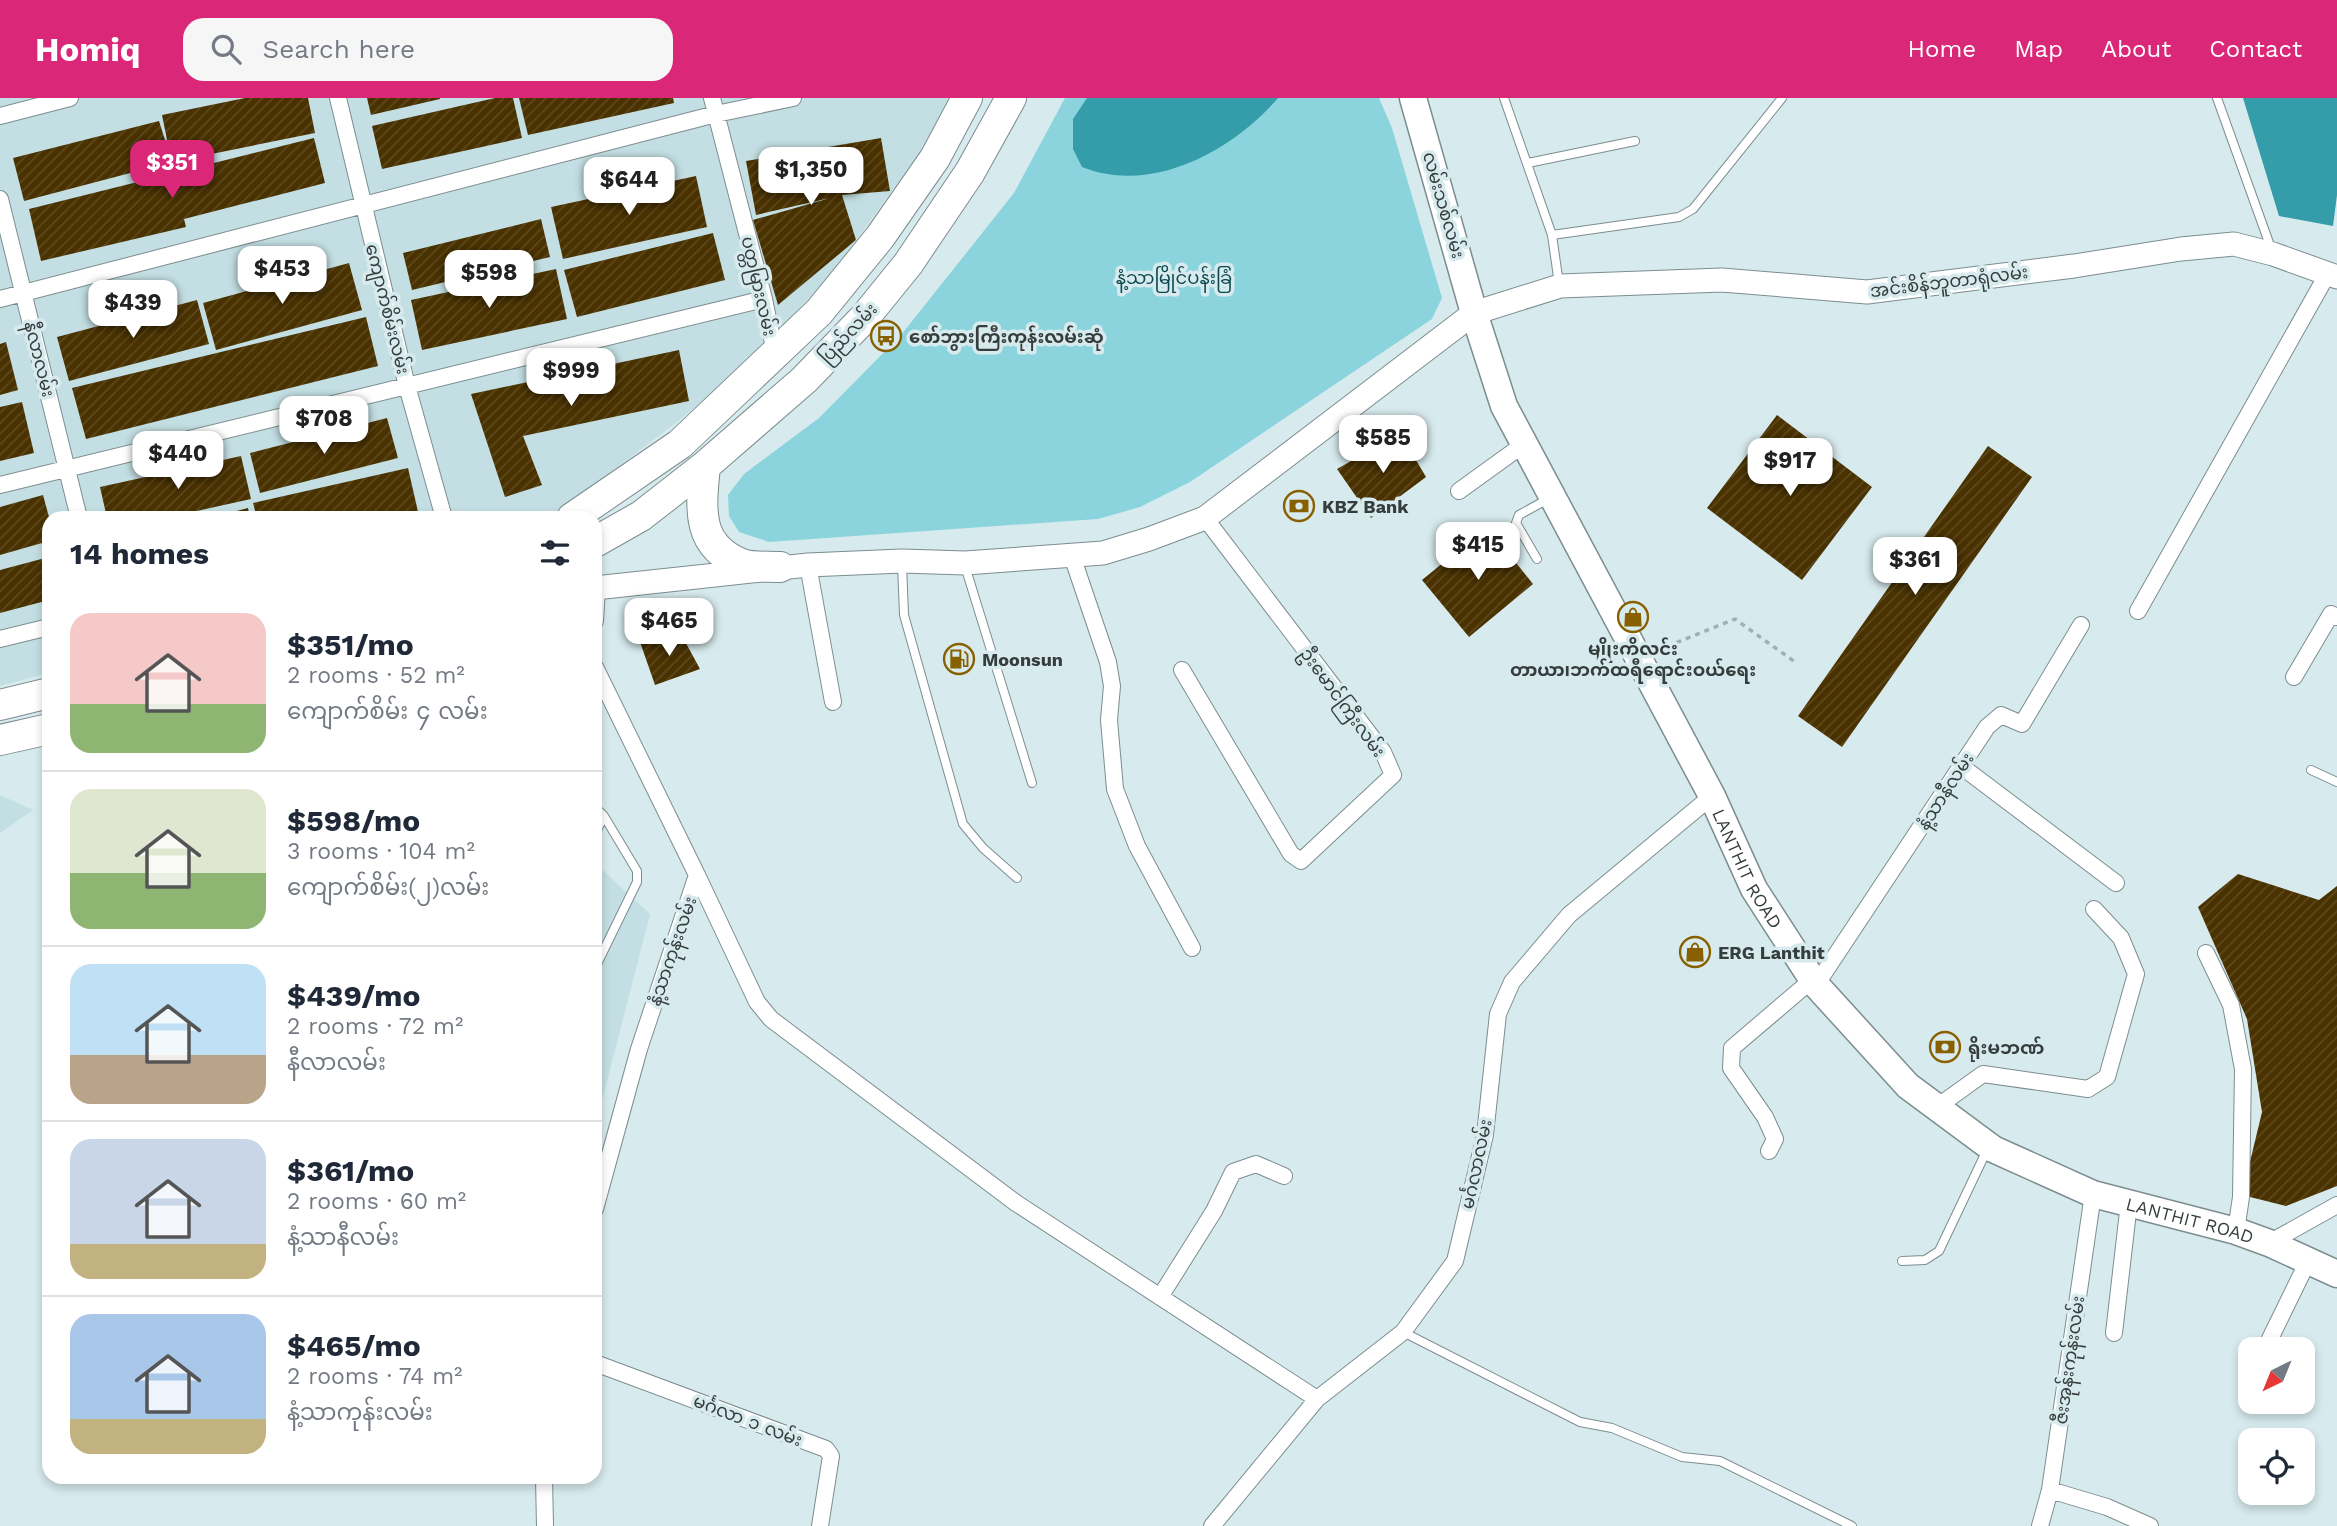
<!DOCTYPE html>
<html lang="en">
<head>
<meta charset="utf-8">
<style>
  :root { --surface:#fff; --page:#f6f6f7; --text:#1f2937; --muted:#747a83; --line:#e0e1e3; --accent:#db2777 }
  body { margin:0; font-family:"Work Sans","Noto Sans Myanmar",sans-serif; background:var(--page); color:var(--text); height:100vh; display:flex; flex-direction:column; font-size:26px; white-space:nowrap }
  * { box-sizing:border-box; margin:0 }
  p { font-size:23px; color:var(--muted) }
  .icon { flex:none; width:38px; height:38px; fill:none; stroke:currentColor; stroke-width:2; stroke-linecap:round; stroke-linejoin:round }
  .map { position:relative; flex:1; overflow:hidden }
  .drawer { position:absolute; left:42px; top:413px; width:560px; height:973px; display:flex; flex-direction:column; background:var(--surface); border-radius:21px; box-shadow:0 4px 10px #0003 }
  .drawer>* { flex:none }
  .needle { width:46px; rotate:223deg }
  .fabs { position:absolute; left:2238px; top:1239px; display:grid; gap:14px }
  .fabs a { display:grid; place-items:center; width:77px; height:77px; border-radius:14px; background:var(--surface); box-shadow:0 4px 10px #0003; font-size:35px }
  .price { position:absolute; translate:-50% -60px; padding:0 16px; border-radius:14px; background:#fff; color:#222; font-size:23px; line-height:46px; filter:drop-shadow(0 2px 4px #0008) }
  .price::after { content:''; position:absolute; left:50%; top:42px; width:21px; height:16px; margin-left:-10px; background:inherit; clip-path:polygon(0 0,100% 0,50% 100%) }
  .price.current { background:var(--accent); color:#fff }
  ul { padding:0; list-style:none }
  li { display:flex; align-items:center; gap:21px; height:175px; padding:0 28px }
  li+li { border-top:2px solid var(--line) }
  li span { display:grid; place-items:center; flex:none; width:196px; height:140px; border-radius:21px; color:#555 }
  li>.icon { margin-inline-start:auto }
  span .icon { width:84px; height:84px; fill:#fffc; stroke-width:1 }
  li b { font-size:30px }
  h2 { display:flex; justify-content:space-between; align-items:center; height:84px; padding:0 28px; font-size:30px }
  header { display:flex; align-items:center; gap:42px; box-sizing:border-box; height:98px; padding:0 35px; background:var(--accent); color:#fff }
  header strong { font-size:33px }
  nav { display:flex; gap:38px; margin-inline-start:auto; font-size:24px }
  .search { width:490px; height:63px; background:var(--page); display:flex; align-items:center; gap:18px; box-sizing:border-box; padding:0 24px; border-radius:21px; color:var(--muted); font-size:26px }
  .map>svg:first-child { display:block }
  .built { fill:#c3dfe3 }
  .park { fill:#8bd4de }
  .water { fill:#359ca9 }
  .building { fill:url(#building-hatch) }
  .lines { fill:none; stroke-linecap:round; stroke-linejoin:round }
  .lane-casing { stroke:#7c8d90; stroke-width:10 }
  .street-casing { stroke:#7c8d90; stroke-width:18 }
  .secondary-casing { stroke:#7c8d90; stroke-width:25 }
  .primary-casing { stroke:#7c8d90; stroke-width:29 }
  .highway-casing { stroke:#7c8d90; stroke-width:32 }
  .path { stroke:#a1b0b3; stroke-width:3.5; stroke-dasharray:5 5; stroke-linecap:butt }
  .lane { stroke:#fff; stroke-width:8 }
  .street { stroke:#fff; stroke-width:16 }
  .secondary { stroke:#fff; stroke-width:23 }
  .primary { stroke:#fff; stroke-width:26 }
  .highway { stroke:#fff; stroke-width:30 }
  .labels { text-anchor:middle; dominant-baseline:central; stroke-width:7; stroke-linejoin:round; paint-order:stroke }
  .street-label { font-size:18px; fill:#363d3e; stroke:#d7eaed }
  .park-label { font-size:18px; fill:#0d4951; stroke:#d7eaed }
  .poi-label { font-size:18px; font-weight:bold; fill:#363d3e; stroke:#d7eaed; text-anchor:start }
</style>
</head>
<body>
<header>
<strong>Homiq</strong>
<div class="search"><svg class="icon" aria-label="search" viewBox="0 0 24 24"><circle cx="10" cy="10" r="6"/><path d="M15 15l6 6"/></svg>Search here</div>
<nav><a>Home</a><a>Map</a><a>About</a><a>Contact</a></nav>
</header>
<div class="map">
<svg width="2337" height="1428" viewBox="0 0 2337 1428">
  <defs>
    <pattern id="building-hatch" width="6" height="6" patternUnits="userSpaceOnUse" patternTransform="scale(1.75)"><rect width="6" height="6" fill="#4a3200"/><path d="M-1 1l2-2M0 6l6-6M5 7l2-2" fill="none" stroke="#5c481e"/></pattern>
  </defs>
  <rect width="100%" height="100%" fill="#d7eaed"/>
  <!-- built -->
  <path class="built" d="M 0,0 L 950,0 L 927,44 L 832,176 L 748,266 L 677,324 L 550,420 L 49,420 L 49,575 L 0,588 Z
    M 0,697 L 33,712 L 0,735 Z
    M 595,765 L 650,816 L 595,1030 Z"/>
  <!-- park -->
  <path class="park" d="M 1065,0 L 1379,0 L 1392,30 L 1442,200 L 1432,221 L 1190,384 L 1140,409 L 1098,421 L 769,444 L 739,434 L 729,418 L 728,397 L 744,376 L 819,320 L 901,237 L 1014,95 Z"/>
  <!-- water -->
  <path class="water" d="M 1087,0 L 1278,0 C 1232,53 1152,97 1082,69 L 1073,51 L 1073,21 Z
    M 2243,0 L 2337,0 L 2337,97 L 2333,128 L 2279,118 Z"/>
  <!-- building -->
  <path class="building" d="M 245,0 L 308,0 L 315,35 L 172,64 L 24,103 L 13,60 L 159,23 L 171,61 L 162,17 Z
    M 367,0 L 440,0 L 440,1 L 371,17 Z
    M 495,0 L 513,0 L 522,40 L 382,71 L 372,28 Z
    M 519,0 L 673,0 L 674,5 L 528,37 Z
    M 314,40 L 325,85 L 184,121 L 186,129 L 41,163 L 29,111 Z
    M 881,40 L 890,93 L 842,97 L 856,142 L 778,207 L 753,122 L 830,100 L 756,117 L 746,63 Z
    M 696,78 L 707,129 L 563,161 L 551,109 Z
    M 541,121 L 550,159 L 412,192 L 403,155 Z
    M 713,135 L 725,182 L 577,219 L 564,172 Z
    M 349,165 L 362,212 L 216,252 L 203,205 Z
    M 556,171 L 567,221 L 422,252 L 411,202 Z
    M 197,202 L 209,246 L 69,283 L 57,239 Z
    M 366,219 L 378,268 L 86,341 L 72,290 Z
    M 6,244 L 18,292 L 0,297 L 0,246 Z
    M 679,252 L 689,303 L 523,338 L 542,387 L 505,399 L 471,296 Z
    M 22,304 L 34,355 L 0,363 L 0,309 Z
    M 1777,317 L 1872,389 L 1802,482 L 1707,410 Z
    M 387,320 L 398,360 L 260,395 L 250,355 Z
    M 1400,335 L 1426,379 L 1371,420 L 1337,371 Z
    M 1988,348 L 2032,379 L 1842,649 L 1798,618 Z
    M 241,358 L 251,401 L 165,420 L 107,420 L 100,389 Z
    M 408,370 L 419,418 L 257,420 L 253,405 Z
    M 43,397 L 49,419 L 49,443 L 0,457 L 0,409 Z
    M 248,410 L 250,420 L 213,420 L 213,419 Z
    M 1487,429 L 1533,486 L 1469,539 L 1422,482 Z
    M 49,459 L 49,502 L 0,515 L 0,472 Z
    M 681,536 L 700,571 L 655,587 L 640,544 Z
    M 2238,776 L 2319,802 L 2337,788 L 2337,1088 L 2286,1108 L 2242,1097 L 2262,1014 L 2247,921 L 2198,809 Z"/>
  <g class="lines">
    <!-- lane casing -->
    <g class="lane-casing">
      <path id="lane" d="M 1504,0 L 1552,137 L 1679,119 L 1693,111 L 1782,0
        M 2217,0 L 2272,153
        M 1528,65 L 1635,43
        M 1552,137 L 1559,186
        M 1537,461 L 1516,425 L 1519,417 L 1548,401
        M 902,466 L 904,517 L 963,726 L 983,750 L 1017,780
        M 965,468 L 1032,685
        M 2311,672 L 2337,684
        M 595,709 L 604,718 L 595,736
        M 595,870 L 637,784 L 637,773 L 604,718
        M 1902,1163 L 1925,1162 L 1939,1153 L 1987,1052
        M 1403,1234 L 1580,1324 L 1612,1330 L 1682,1359 L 1720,1363 L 1852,1428"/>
    </g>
    <!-- street casing -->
    <g class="street-casing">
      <path id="street" d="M 338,0 L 407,288 L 444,420
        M 712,0 L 764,201 L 775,255
        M 0,18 L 70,0
        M 0,101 L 79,420
        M 0,201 L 716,16 L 793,0
        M 0,387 L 764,201
        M 1459,393 L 1524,346
        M 1072,458 L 1108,564 L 1112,588 L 1109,622 L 1115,691 L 1137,748 L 1192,850
        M 808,467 L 833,604
        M 2138,513 L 2328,175
        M 595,523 L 597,489
        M 0,541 L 49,529
        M 595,569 L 697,777 L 639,951 L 595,1111
        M 1182,572 L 1291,756 L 1301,763 L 1393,677 L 1383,654 L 1205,420
        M 2294,579 L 2331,516 L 2337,519
        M 1961,668 L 2116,785
        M 697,777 L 757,904 L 771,921 L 1016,1105 L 1317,1301
        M 2206,855 L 2231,907 L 2243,971 L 2241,1099 L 2236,1133
        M 1816,887 L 1987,629 L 2001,617 L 2022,626 L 2081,527
        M 1937,1009 L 1983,976 L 2088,991 L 2107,979 L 2136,876 L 2121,840 L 2094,811
        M 1769,1053 L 1775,1041 L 1765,1019 L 1731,970 L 1732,950 L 1813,881
        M 2269,1145 L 2337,1107
        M 1160,1199 L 1214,1113 L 1233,1074 L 1256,1066 L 1284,1078
        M 2114,1235 L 2129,1105
        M 2265,1251 L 2308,1163
        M 595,1265 L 826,1351 L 831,1358 L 820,1428
        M 544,1379 L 545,1428
        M 2050,1392 L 2107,1409 L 2150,1428
        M 1212,1428 L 1317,1301 L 1403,1234 L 1455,1163 L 1485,1037 L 1498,916 L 1512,884 L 1569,817 L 1712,698
        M 2040,1428 L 2050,1392 L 2093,1096"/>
    </g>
    <!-- secondary casing -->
    <g class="secondary-casing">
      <path id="secondary" d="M 595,490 L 808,467 L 902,463 L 965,465 L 1103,455 L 1149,441 L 1205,420 L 1474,215 L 1560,188 L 1722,182 L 1867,194 L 2074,168 L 2181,151 L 2234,146 L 2273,156 L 2337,179"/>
    </g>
    <!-- primary casing -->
    <g class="primary-casing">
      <g id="primary">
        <path id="s1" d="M 1413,0 L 1474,215 L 1504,308 L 1712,698 L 1754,791 L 1816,887 L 1908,988 L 1993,1051 L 2093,1096 L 2236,1133 L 2269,1145 L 2337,1176"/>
      </g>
    </g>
    <!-- highway casing -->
    <g class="highway-casing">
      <path id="highway" d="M 705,368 C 701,409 695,448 742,466 C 752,470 769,468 780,469
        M 572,420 L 680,346 L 819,214 L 880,139 L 935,60 L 967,0
        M 595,444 L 641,418 L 705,368 L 804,282 L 865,219 L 908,166 L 970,74 L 1011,0
        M 0,607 L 49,595
        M 0,642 L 49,631"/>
    </g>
    <!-- path -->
    <path class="path" d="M 1658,552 L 1735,521 L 1795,564"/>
    <!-- lane -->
    <use href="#lane" class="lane"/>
    <!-- street -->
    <use href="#street" class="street"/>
    <!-- secondary -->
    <use href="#secondary" class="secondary"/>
    <!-- primary -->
    <use href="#primary" class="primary"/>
    <!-- highway -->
    <use href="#highway" class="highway"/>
  </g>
  <!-- icons -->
  <defs>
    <g id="bus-ring" transform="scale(1.575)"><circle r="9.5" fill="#d7eaed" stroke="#896000" stroke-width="1.5"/><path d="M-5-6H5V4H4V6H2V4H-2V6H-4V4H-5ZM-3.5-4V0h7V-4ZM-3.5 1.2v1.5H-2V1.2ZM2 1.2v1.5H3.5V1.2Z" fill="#896000"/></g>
    <g id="bank-ring" transform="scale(1.575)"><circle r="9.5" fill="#d7eaed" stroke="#896000" stroke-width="1.5"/><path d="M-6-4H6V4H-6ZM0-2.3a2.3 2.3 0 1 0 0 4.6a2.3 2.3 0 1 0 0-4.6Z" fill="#896000"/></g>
    <g id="shop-ring" transform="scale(1.575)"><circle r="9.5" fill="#d7eaed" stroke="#896000" stroke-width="1.5"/><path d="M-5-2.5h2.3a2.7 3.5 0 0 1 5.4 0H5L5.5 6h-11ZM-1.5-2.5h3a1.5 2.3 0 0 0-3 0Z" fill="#896000"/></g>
    <g id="fuel-ring" transform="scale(1.575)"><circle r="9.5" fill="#d7eaed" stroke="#896000" stroke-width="1.5"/><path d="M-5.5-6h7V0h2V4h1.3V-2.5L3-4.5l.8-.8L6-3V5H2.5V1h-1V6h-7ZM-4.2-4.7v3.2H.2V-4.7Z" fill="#896000"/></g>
  </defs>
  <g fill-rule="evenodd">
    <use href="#bus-ring" x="886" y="238"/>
    <use href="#bank-ring" x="1299" y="408"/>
    <use href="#shop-ring" x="1633" y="519"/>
    <use href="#fuel-ring" x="959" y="561"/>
    <use href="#shop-ring" x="1695" y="854"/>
    <use href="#bank-ring" x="1945" y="949"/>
  </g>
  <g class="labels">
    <!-- street labels -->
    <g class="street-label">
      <text transform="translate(1444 107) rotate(74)">လမ်းသစ်လမ်း</text>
      <text transform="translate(1949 183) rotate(-7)">အင်းစိန်ဘူတာရုံလမ်း</text>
      <text transform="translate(759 188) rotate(77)">ပတ္တမြားလမ်း</text>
      <text transform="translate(388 211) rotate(76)">ကျောက်စိမ်းလမ်း</text>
      <text transform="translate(848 235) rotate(-47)">ပြည်လမ်း</text>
      <text transform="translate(40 261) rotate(76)">နီလာလမ်း</text>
      <text transform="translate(1343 604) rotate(54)">ဦးမောင်ကြီးလမ်း</text>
      <text transform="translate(1945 693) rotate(-57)">နံ့သာနီလမ်း</text>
      <text stroke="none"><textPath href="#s1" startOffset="844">LANTHIT ROAD</textPath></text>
      <text transform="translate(672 853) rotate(-71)">နံ့သာကုန်းလမ်း</text>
      <text transform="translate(1476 1066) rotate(-78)">မင်္ဂလာလမ်း</text>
      <text stroke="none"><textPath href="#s1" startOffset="1432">LANTHIT ROAD</textPath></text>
      <text transform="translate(2069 1262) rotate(-82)">ဇီးအုန်းကုန်းလမ်း</text>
      <text transform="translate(748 1322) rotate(21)">မင်္ဂလာ ၁ လမ်း</text>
    </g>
    <!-- park labels -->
    <g class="park-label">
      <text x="1174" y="179">နံ့သာမြိုင်ပန်းခြံ</text>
    </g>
    <!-- poi labels -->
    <g class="poi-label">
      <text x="909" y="238">စော်ဘွားကြီးကုန်းလမ်းဆုံ</text>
      <text x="1322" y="408">KBZ Bank</text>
      <text x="1633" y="550" text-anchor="middle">မျိုးကိုလင်း<tspan x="1633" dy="21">တာယာ၊ဘက်ထရီရောင်းဝယ်ရေး</tspan></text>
      <text x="982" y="561">Moonsun</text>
      <text x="1718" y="854">ERG Lanthit</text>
      <text x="1968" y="949">ရိုးမဘဏ်</text>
    </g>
  </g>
</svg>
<div class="fabs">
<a><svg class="needle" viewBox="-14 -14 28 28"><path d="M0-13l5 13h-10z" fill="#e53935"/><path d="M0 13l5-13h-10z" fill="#747a83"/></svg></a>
<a><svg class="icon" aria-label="locate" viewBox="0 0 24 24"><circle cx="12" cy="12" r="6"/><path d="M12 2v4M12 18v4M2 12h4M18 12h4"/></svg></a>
</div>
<b class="price current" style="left:172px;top:102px">$351</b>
<b class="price" style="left:811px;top:109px">$1,350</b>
<b class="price" style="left:629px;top:119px">$644</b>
<b class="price" style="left:282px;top:208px">$453</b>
<b class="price" style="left:489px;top:212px">$598</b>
<b class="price" style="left:133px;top:242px">$439</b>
<b class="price" style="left:571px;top:310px">$999</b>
<b class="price" style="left:324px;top:358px">$708</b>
<b class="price" style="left:1383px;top:377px">$585</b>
<b class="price" style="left:178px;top:393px">$440</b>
<b class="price" style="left:1790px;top:400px">$917</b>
<b class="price" style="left:1478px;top:484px">$415</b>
<b class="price" style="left:1915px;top:499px">$361</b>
<b class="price" style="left:669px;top:560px">$465</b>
<section class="drawer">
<h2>14 homes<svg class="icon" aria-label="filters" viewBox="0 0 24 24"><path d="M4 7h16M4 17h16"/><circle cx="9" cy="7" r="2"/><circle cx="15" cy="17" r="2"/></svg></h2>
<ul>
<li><span style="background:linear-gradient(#f6c9c9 65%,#8fb573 0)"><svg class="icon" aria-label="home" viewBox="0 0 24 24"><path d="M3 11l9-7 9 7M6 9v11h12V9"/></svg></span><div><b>$351/mo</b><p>2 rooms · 52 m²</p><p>ကျောက်စိမ်း ၄ လမ်း</p></div></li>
<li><span style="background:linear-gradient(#dfe7d0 60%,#8fb573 0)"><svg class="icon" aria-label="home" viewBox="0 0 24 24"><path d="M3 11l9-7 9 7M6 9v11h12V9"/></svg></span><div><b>$598/mo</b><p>3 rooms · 104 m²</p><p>ကျောက်စိမ်း(၂)လမ်း</p></div></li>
<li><span style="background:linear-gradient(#bfe0f5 65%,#b9a48a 0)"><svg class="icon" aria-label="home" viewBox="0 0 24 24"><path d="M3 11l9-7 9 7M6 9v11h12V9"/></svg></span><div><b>$439/mo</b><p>2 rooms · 72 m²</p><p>နီလာလမ်း</p></div></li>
<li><span style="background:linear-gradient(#c9d6e8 75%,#c2b280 0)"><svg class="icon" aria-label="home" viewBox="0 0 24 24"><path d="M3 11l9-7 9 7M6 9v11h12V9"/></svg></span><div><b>$361/mo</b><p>2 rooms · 60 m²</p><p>နံ့သာနီလမ်း</p></div></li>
<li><span style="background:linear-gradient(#a9c7e8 75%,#c2b280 0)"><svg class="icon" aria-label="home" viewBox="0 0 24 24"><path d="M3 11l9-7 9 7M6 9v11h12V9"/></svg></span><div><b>$465/mo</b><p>2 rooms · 74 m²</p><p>နံ့သာကုန်းလမ်း</p></div></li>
</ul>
</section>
</div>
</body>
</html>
